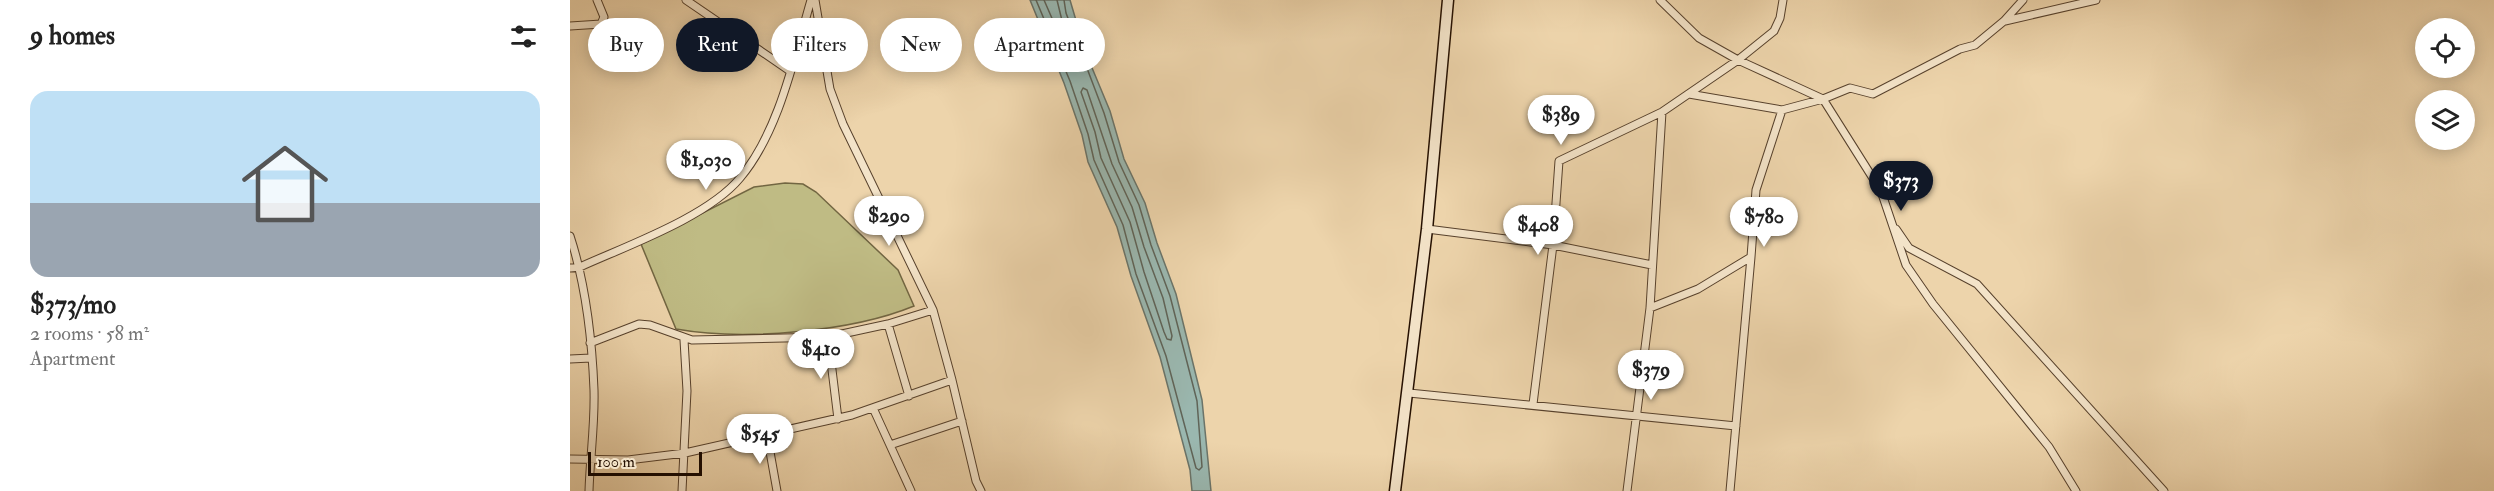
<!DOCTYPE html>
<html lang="en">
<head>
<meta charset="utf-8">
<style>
  :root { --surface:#fff; --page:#f6f6f6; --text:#222; --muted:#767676; --line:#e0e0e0; --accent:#111827 }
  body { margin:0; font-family:"IM FELL Double Pica",serif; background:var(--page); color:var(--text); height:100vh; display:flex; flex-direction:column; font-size:22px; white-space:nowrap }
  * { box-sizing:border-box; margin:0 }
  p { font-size:20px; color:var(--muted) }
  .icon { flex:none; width:33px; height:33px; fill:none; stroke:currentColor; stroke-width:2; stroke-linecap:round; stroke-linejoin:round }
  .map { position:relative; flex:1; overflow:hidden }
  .details { display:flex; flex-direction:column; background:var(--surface); width:570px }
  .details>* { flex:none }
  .top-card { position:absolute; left:18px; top:18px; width:570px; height:54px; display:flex; gap:12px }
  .tools { position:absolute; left:1845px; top:18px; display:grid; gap:12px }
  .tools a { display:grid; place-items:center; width:60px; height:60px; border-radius:50%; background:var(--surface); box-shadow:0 3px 15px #0003; font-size:30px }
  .scale { position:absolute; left:18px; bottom:15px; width:114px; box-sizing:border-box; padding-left:6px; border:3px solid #251001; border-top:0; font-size:16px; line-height:21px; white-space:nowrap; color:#251001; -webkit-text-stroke:4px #f3e3c8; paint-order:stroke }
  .price { position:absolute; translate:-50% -51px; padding:0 14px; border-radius:21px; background:#fff; color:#222; font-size:20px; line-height:39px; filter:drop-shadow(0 2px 3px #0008) }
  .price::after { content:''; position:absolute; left:50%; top:36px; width:18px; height:14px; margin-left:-9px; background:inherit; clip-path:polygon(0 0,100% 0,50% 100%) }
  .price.current { background:var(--accent); color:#fff }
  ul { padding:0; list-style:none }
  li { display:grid; align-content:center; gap:12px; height:318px; padding:0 30px }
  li+li { border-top:2px solid var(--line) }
  li span { display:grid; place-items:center; height:186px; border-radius:18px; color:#555 }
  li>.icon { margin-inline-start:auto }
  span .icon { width:108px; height:108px; fill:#fffc; stroke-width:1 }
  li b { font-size:26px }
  h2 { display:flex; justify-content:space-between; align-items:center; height:72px; padding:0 30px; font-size:26px }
  .pill { padding:0 21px; border-radius:27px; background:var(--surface); box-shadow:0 3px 15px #0003; font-size:21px; line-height:54px }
  .pill.current { background:var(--accent); color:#fff }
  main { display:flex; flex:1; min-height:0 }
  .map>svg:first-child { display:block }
  .green { fill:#bfbb84; stroke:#726642; stroke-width:1.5 }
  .water { fill:#9ab7af; stroke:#6b7469; stroke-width:1.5 }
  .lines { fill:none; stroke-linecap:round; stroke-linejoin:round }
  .shore { stroke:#606458; stroke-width:1.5 }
  .street-casing { stroke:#57412c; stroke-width:9 }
  .secondary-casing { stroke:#251001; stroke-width:13 }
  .street { stroke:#f3e3c8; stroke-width:7 }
  .secondary { stroke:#f3e3c8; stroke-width:10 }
</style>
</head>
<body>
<main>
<section class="details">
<h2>9 homes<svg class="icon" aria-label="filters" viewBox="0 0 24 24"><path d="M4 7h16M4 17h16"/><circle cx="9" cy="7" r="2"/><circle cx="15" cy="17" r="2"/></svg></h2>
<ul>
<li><span style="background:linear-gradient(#bfe0f5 60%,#9aa5b1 0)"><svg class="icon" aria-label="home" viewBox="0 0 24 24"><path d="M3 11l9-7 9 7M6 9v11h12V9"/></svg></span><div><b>$373/mo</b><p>2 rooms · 58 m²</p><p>Apartment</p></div></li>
</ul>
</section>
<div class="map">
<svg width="1924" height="491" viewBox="0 0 1924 491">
  <rect width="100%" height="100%" fill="#edd4ab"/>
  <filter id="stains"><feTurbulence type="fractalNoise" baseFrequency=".00333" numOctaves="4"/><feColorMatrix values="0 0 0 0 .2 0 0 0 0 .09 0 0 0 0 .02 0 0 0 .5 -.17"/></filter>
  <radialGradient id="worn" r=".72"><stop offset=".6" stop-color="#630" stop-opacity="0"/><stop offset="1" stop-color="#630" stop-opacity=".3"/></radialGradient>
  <!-- green -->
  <path class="green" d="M 215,183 L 233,184 L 246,192 L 328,270 L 344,306 C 281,332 173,341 106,329 L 71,244 L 184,187 Z"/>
  <!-- water -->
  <path class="water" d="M 460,0 L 500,0 L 515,51 L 540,111 L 554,159 L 575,203 L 587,243 L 606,294 L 632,400 L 641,491 L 622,491 L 620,470 L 590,357 L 561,276 L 547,227 L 518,162 L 512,135 L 494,83 Z"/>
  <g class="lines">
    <!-- shore -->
    <path class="shore" d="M 466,0 L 500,81 L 518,134 L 524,160 L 553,225 L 566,274 L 596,356 L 626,468 L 629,470 L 632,467 L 627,401 L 600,296 L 581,245 L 569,205 L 549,162 L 534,113 L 496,13 L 494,0
      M 474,0 L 491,39 L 494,40 L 496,37 L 487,0
      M 513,88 L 517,90 L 542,164 L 562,207 L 574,247 L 593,298 L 602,336 L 601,340 L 597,339 L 594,332 L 574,272 L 560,222 L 531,158 L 525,132 L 511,92 Z"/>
    <!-- street casing -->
    <g class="street-casing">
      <path id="street" d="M 116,0 L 220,71
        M 245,0 L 260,89 L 273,124 L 363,310 L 382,380 L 406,481 L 411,491
        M 1090,0 L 1129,38 L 1168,60 L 1253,99 L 1311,191 L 1336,265 L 1363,304 L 1479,447 L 1506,491
        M 1435,21 L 1526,0
        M 0,26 L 31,24 L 34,17 L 27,0
        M 1119,94 L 1212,110 L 1253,99 L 1280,88 L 1303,94 L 1390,49 L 1405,45 L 1434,21 L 1453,0
        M 857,229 L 983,245 L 1082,265
        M 1326,229 L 1339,248 L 1407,284 L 1594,491
        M 0,236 C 16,285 22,339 24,390 C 25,424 20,458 19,491
        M 0,268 L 10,267 C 56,246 138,217 170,178 C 209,132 224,58 241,0
        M 1080,308 L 1128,289 L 1181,257 L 1186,190 L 1212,110
        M 318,324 L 339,396
        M 258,337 L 268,419
        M 20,343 L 69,324 L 80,325 L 122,340 L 258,337 L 318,324 L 363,310
        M 0,359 L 21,358
        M 839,393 L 1166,426
        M 963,404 L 983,245 L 989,161 L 1092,112 L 1168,60 L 1204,31 L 1210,18 L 1213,0
        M 303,408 L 341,491
        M 197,435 L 207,491
        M 320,445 L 392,421
        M 0,459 L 58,460 L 115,453 L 282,415 L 382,380
        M 112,491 L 117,391 L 114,340
        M 1057,491 L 1080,308 L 1092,112
        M 1160,491 L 1181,257"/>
    </g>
    <!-- secondary casing -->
    <g class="secondary-casing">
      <path id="secondary" d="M 825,491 L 857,229 L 878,0"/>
    </g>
    <!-- street -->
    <use href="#street" class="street"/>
    <!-- secondary -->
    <use href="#secondary" class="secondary"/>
  </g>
  <rect width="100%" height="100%" filter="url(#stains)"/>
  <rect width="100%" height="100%" fill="url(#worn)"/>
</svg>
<div class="tools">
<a><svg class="icon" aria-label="locate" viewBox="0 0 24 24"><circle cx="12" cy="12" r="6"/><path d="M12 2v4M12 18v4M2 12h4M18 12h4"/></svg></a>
<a><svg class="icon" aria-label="layers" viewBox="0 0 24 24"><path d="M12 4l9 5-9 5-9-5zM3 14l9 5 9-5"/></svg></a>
</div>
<div class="scale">100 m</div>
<b class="price" style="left:991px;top:146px">$389</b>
<b class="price" style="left:136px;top:191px">$1,030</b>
<b class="price current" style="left:1331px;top:212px">$373</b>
<b class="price" style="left:319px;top:247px">$290</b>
<b class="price" style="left:1194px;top:248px">$780</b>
<b class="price" style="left:968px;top:256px">$408</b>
<b class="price" style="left:251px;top:380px">$410</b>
<b class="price" style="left:1081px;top:401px">$379</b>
<b class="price" style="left:190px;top:465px">$545</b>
<div class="top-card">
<a class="pill">Buy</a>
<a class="pill current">Rent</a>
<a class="pill">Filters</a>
<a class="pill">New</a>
<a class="pill">Apartment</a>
</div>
</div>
</main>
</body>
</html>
